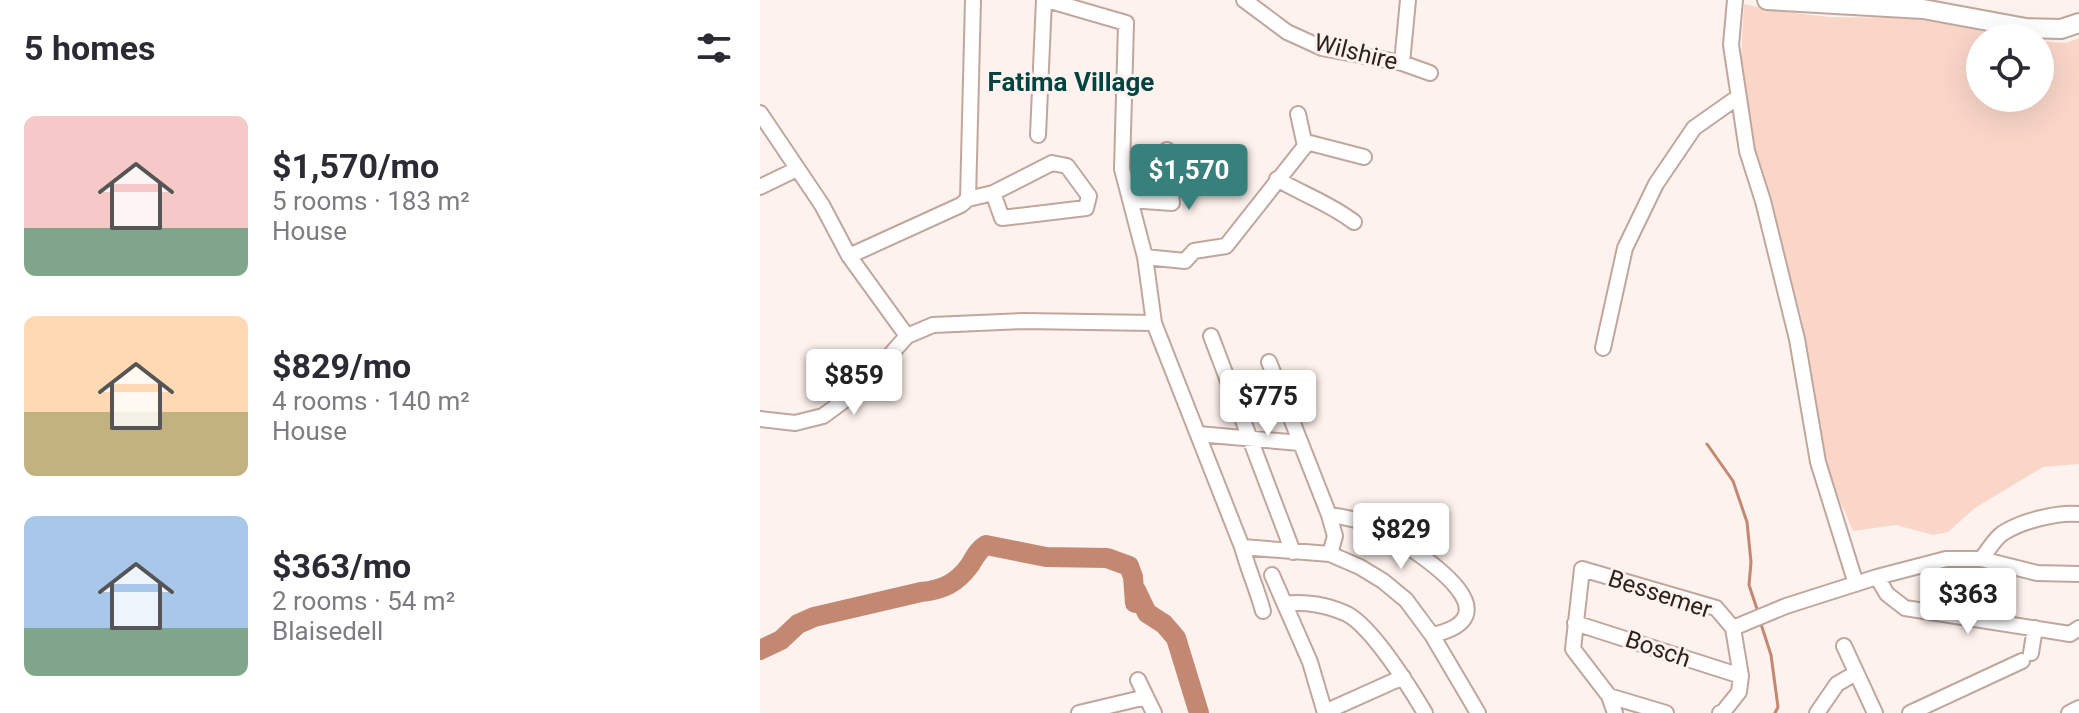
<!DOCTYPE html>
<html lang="en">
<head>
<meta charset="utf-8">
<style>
  :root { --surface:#fff; --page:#f2f2f3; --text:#2b2b33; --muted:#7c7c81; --accent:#38807c }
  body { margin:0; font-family:Roboto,sans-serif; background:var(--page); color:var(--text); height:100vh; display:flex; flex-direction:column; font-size:30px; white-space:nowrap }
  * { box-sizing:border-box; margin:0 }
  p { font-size:26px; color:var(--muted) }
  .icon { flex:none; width:44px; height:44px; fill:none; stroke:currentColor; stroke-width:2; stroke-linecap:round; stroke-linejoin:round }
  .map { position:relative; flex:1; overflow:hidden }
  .details { display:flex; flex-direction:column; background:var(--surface); width:760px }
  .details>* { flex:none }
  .tools { position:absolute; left:1206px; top:24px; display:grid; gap:16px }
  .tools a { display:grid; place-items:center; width:88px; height:88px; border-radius:50%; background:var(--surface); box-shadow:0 8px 32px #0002; font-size:40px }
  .price { position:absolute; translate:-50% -68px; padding:0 18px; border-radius:8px; background:#fff; color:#222; font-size:26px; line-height:52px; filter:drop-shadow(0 2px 4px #0008) }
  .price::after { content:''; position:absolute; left:50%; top:48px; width:24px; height:18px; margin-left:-12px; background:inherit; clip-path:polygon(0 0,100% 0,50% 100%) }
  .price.on { background:var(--accent); color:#fff }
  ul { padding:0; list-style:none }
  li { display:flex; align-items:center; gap:24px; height:200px; padding:0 24px }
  li span { display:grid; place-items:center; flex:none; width:224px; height:160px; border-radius:12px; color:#555 }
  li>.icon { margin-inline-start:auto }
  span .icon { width:96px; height:96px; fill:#fffc; stroke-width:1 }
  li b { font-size:34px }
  h2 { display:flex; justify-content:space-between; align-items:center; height:96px; padding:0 24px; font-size:34px }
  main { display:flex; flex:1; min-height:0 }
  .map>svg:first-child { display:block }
  .green { fill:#fad6c9 }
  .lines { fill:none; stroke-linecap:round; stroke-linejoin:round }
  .stream { stroke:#c38872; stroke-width:3 }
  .river { stroke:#c38872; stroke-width:20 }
  .street-casing { stroke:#c0a79e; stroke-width:18 }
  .secondary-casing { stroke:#c0a79e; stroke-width:22 }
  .street { stroke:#fff; stroke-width:14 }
  .secondary { stroke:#fff; stroke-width:18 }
  .labels { text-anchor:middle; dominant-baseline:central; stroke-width:6; stroke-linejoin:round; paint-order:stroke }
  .street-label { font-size:24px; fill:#2b221e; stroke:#fdf2ee }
  .neighbourhood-label { font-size:26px; font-weight:bold; fill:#004442; stroke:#fdf2ee }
</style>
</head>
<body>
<main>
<section class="details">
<h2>5 homes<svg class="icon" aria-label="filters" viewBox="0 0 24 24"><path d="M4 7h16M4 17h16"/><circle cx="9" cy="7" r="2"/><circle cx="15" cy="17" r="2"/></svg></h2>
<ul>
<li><span style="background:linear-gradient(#f6c9c9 70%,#7fa58c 0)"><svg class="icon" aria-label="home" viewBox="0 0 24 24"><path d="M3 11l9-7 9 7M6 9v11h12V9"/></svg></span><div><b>$1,570/mo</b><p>5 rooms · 183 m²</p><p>House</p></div></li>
<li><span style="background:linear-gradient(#ffd9b3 60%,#c2b280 0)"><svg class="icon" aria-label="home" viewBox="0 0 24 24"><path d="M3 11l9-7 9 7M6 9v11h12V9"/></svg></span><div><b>$829/mo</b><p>4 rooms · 140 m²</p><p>House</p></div></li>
<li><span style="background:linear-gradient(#a9c7e8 70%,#7fa58c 0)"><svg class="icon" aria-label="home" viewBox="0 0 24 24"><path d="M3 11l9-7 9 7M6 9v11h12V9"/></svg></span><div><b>$363/mo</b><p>2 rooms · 54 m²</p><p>Blaisedell</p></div></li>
</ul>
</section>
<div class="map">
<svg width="1319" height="713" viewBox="0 0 1319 713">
  <rect width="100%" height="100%" fill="#fdf2ee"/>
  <!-- green -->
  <path class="green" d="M 984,4 L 1015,11 L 1070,17 L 1146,18 L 1183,23 L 1253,38 L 1220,38 L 1220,98 L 1280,98 L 1280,41 L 1306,43 L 1319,38 L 1319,464 L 1283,467 L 1215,508 L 1188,532 L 1173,535 L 1136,525 L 1093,531 L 1069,475 L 1042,319 L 1001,172 L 990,146 L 981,59 Z"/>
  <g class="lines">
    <!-- stream -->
    <path class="stream" d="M 947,444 L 973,481 L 987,522 L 991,562 L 989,585 L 998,612
      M 1001,624 L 1011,655 L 1018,707 L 1015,713"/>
    <!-- river -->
    <path class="river" d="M 376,590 L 387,613 L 404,624 L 416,638 L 439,713
      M 0,650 L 21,640 L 38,624 L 54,617 L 161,592 C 183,590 197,583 210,565 C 215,557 218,550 226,545 L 286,557 L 347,558 L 369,566 L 373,577 L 375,603 L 376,590"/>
    <!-- street casing -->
    <g class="street-casing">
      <path id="street" d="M 287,0 L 366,23 L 362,169 L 385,257 L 394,323 L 482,547 C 488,569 497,589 503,611
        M 484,0 L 527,32 L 562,48 L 642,63 L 670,73
        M 975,0 L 971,45 L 987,151 L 1003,201 L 1037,339 L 1058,462 L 1096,584
        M 642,63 L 648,0
        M 0,113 L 62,205 L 89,256 L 147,336
        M 278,135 L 284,0
        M 545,146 L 550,143 L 604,157
        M 517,179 C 544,195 569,203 594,222
        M 0,187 L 37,169
        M 208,199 L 233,193 L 292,163 L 307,166 L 329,196 L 326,208 L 242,218 L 233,193
        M 370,200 L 412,203 L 407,150
        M 89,256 L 201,205 L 208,199 L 213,0
        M 385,257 L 425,261 L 434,251 L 466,246 L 545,146 L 538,114
        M 451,336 L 533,552
        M 843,348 L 865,248 L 896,184 L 934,128 L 978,97
        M 509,362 L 569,515 L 575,536 L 570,554
        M 0,419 L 35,423 L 63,416 L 100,389 L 147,336 L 173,325 L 264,321 L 394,323
        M 438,434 L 540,443
        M 569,515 C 587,517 607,522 623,530 C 629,533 634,537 639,541 C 669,560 754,617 672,635
        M 482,547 L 570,554 L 600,567 L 623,581 L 646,600 L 672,635 L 718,713
        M 1221,559 C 1228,551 1234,539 1243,533 C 1262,521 1297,512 1319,514
        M 512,575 L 550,662 L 565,713
        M 1117,577 L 1127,594 L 1145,608 L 1310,634 L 1319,628
        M 525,604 C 545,601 568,605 587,614 C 612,627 650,688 665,713
        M 815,623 L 981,676
        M 973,628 L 1026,606 L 1117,577 L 1186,559 L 1221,559 L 1277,573 L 1319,574
        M 1084,646 L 1115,713
        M 1271,653 L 1275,628
        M 378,680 L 394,713
        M 849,696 L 906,713
        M 565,712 L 643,677
        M 319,713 L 386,697
        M 855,713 L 849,696 L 813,649 L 822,569 L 956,608 L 973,628
        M 960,713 L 963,712 L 979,692 L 981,676 L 973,628
        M 1057,713 L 1077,684 L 1096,673
        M 1150,713 L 1262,661
        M 1309,713 L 1319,708"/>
    </g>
    <!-- secondary casing -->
    <g class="secondary-casing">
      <path id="secondary" d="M 1007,0 L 1163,9 L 1266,28 L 1301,29 L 1319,23"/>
    </g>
    <!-- street -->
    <use href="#street" class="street"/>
    <!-- secondary -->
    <use href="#secondary" class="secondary"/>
  </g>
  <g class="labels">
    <!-- street labels -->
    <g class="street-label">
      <text transform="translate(596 52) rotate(14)">Wilshire</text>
      <text transform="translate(900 594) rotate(18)">Bessemer</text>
      <text transform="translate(898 649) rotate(19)">Bosch</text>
    </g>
    <!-- neighbourhood labels -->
    <g class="neighbourhood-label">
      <text x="311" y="82">Fatima Village</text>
    </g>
  </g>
</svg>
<div class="tools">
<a><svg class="icon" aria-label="locate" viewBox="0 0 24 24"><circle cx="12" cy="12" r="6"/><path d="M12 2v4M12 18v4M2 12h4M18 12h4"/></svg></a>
</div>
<b class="price on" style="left:429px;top:212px">$1,570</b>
<b class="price" style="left:94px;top:417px">$859</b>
<b class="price" style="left:508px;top:438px">$775</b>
<b class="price" style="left:641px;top:571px">$829</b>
<b class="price" style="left:1208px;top:636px">$363</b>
</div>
</main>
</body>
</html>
